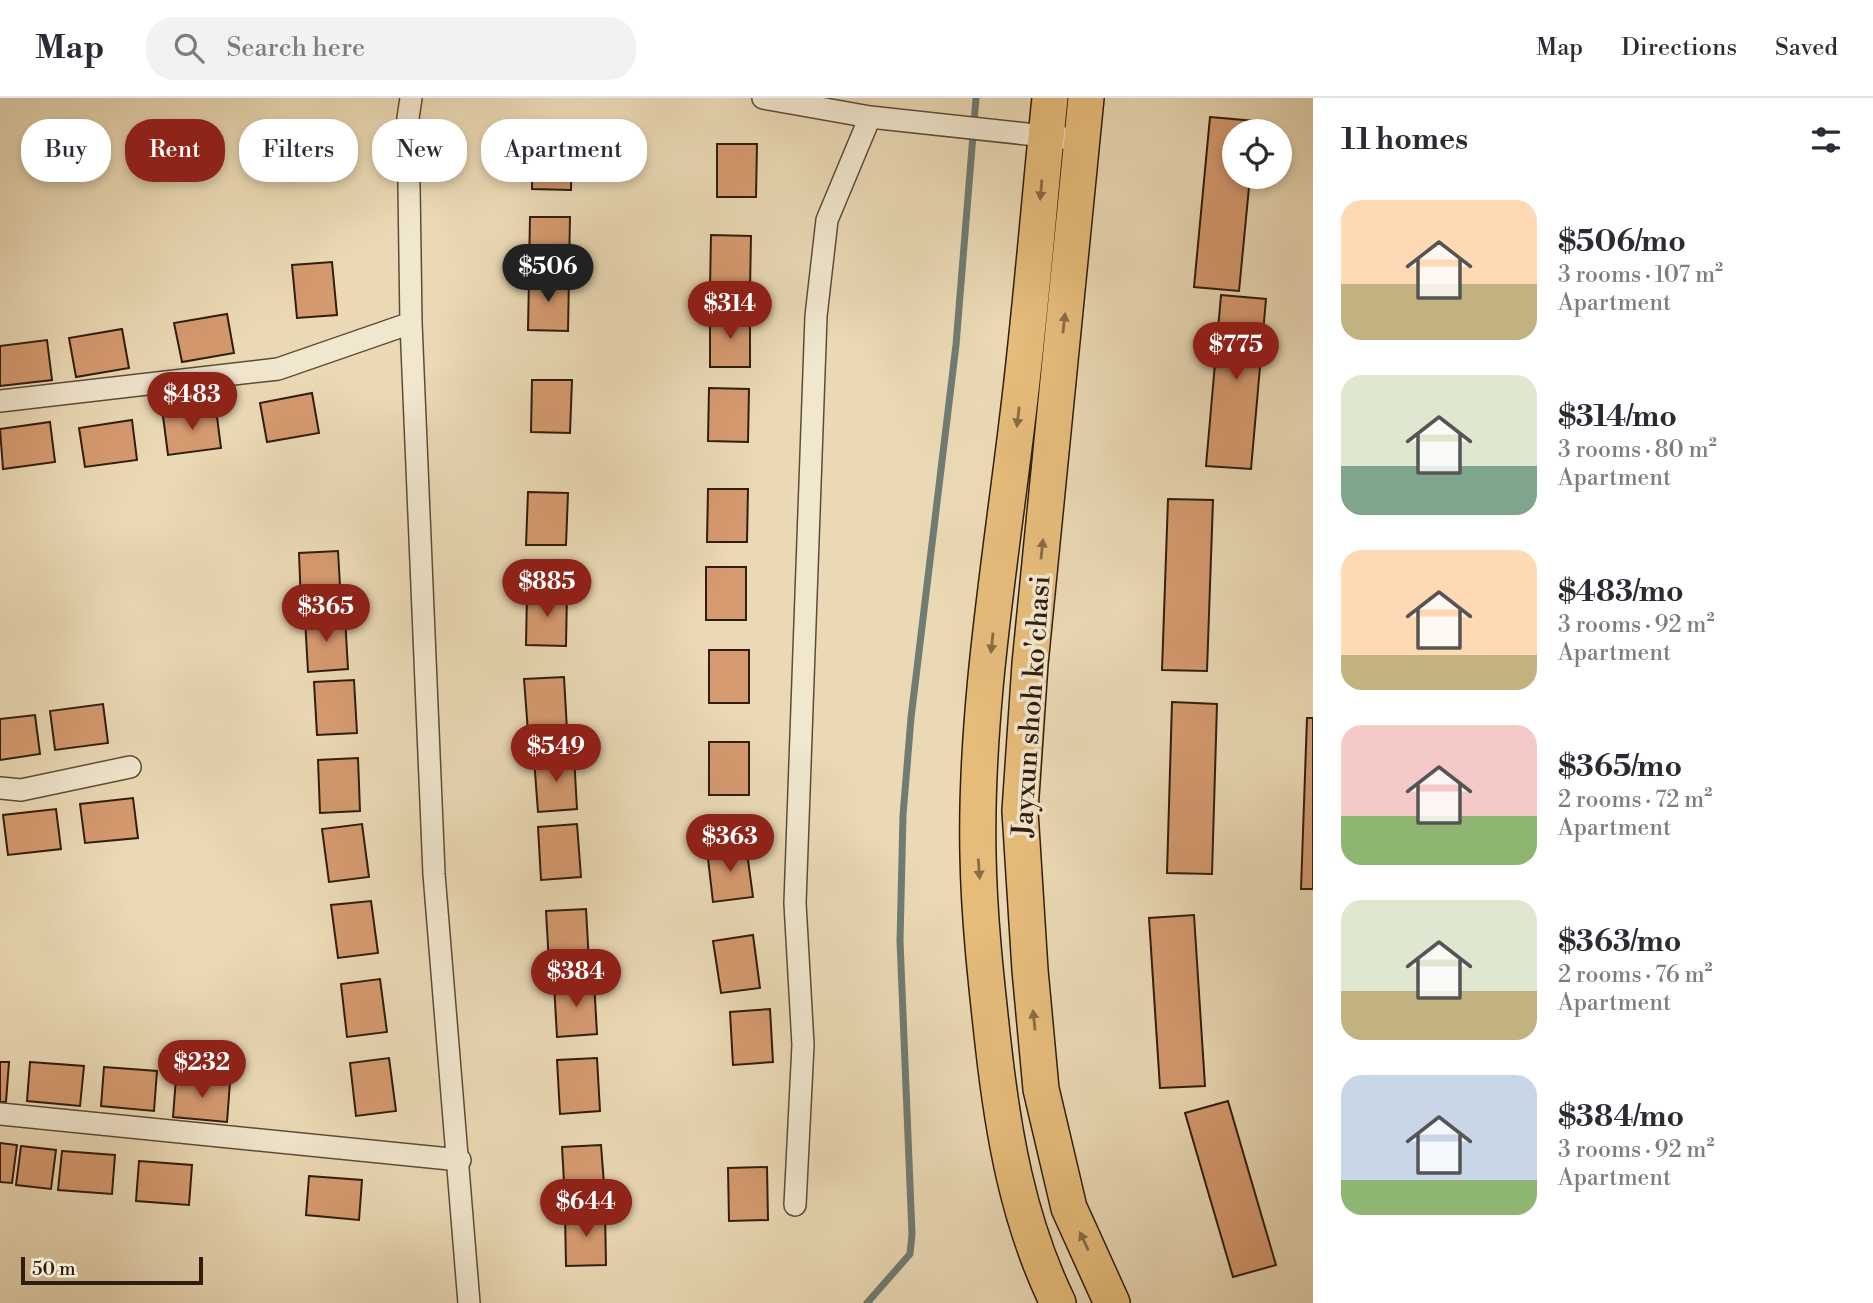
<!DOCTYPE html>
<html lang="en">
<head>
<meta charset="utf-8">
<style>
  :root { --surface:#fff; --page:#f2f2f3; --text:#2b2b33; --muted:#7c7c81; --line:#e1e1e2; --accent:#8f2418 }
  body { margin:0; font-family:"Libre Bodoni",serif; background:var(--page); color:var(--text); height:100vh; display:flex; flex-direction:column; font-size:26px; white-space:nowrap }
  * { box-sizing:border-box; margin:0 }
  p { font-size:23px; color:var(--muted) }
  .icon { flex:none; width:38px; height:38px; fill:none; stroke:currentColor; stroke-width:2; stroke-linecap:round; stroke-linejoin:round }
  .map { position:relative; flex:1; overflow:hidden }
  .details { display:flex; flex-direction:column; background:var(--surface); width:560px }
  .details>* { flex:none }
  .hud { position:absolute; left:21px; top:21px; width:665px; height:63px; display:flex; gap:14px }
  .fabs { position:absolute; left:1222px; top:21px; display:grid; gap:14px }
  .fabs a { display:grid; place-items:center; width:70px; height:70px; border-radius:50%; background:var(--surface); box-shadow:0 4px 10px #0003; font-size:35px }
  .scale { position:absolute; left:21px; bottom:18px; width:182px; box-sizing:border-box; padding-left:7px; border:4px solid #301d0d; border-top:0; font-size:19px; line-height:24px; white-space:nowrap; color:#301d0d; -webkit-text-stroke:5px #f1e6ce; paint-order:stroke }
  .price { position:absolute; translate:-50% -60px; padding:0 16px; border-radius:24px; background:var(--accent); color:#fff; font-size:23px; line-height:46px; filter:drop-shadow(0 2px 4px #0008) }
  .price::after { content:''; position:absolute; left:50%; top:42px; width:21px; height:16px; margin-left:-10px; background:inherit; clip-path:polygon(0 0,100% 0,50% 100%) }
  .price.on { background:#222; color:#fff }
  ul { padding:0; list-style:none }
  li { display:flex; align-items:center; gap:21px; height:175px; padding:0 28px }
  li span { display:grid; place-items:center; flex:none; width:196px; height:140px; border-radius:21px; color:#555 }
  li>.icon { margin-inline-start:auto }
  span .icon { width:84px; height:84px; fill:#fffc; stroke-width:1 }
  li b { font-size:30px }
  h2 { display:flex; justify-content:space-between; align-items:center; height:84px; padding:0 28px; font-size:30px }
  .pill { padding:0 24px; border-radius:28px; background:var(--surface); box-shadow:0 4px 10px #0003; font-size:24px; line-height:63px }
  .pill.on { background:var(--accent); color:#fff }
  header { display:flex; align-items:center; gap:42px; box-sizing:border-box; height:98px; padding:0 35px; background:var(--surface); border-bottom:2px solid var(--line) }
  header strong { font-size:33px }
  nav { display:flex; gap:38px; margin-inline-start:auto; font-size:24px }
  .search { width:490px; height:63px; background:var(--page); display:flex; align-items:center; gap:18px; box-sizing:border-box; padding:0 24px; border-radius:28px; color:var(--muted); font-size:26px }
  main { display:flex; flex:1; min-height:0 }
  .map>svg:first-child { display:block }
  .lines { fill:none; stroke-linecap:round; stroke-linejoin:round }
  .stream { stroke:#707b72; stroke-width:7 }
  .building { fill:#d69a70; stroke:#301d0d; stroke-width:2 }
  .minor-casing { stroke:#5e4c37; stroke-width:24 }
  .trunk-casing { stroke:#301d0d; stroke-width:38 }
  .minor { stroke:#f1e6ce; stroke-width:21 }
  .trunk { stroke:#e5bc7a; stroke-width:35 }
  .oneway { fill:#8a6c44 }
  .labels { text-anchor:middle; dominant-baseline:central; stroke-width:7; stroke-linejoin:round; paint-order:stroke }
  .street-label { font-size:28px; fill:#301d0d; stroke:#f1e6ce }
</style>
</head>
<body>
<header>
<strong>Map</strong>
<div class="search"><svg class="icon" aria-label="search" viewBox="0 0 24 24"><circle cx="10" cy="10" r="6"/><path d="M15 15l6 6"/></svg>Search here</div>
<nav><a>Map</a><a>Directions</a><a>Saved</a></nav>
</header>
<main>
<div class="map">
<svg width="1313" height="1205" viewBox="0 0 1313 1205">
  <rect width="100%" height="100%" fill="#ead9b4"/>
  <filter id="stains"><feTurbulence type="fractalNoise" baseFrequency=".00286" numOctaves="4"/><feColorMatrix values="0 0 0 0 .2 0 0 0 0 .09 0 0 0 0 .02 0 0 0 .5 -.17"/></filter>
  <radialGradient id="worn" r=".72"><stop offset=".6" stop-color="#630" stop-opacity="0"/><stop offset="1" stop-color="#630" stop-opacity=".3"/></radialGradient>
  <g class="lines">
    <!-- stream -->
    <path class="stream" d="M 867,1205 L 910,1156 L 912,1136 L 900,843 L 903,717 L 911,620 L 956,247 L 976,0"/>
  </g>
  <!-- building -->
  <path class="building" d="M 1210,19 L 1255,23 L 1254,33 L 1234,33 L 1234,79 L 1250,79 L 1239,193 L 1194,189 Z
    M 533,38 L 572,39 L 571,92 L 532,91 Z
    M 717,46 L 757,46 L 756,99 L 717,99 Z
    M 530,119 L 570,119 L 569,172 L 529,172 Z
    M 711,137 L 751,138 L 750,191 L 710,190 Z
    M 332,164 L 337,217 L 297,220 L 292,167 Z
    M 529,179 L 569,180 L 568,233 L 528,232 Z
    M 1221,197 L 1266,201 L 1251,371 L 1206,368 Z
    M 227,216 L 234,255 L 182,264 L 174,225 Z
    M 710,216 L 750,216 L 750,269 L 710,269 Z
    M 122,231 L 129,270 L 76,279 L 69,240 Z
    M 47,242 L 52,282 L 0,288 L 0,248 Z
    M 532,282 L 572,282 L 570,335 L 531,334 Z
    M 709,290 L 749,291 L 748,344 L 708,343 Z
    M 312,295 L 319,335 L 267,344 L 260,305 Z
    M 216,311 L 221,350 L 168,357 L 163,318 Z
    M 132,322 L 137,362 L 85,369 L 79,330 Z
    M 50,324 L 55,364 L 3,371 L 0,331 Z
    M 708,391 L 748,391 L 747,444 L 707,444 Z
    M 528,394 L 568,395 L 566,447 L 526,447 Z
    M 1168,401 L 1213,402 L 1207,573 L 1162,572 Z
    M 338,453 L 341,505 L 301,507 L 299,455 Z
    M 706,469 L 746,469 L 746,522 L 706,522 Z
    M 527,494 L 567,494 L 566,548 L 526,547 Z
    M 345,519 L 348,571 L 308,574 L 305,521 Z
    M 709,552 L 749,552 L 749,605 L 709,605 Z
    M 564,579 L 567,632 L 528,634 L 524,581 Z
    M 354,582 L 357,635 L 317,637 L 314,584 Z
    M 1172,604 L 1217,606 L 1212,776 L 1167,775 Z
    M 103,606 L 108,645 L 55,652 L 50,613 Z
    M 35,617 L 40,656 L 0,662 L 0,621 Z
    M 1307,620 L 1313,620 L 1313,791 L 1301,791 Z
    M 709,644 L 749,644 L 749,697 L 709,697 Z
    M 574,658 L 577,711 L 538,714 L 534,661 Z
    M 358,660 L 360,713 L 320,715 L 318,662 Z
    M 133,700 L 138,740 L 85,745 L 80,706 Z
    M 56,711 L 61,751 L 8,757 L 3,717 Z
    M 362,726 L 369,779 L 329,784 L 322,731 Z
    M 577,726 L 581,779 L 541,782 L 538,729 Z
    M 746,747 L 753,799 L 713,804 L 707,752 Z
    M 371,803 L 378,855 L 338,860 L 331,807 Z
    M 586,811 L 589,864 L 549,866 L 546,813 Z
    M 1194,817 L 1205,988 L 1160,990 L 1149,820 Z
    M 753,837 L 760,890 L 721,895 L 713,843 Z
    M 380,881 L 387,934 L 347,939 L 341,886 Z
    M 594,883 L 597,936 L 557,939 L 554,886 Z
    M 770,911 L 773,964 L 733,967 L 730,914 Z
    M 389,960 L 396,1013 L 356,1018 L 350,965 Z
    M 597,960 L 600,1013 L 560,1016 L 557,962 Z
    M 0,964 L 9,964 L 6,1004 L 0,1004 Z
    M 30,964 L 84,968 L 80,1008 L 27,1003 Z
    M 104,969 L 157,973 L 154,1013 L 101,1008 Z
    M 176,980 L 230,984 L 227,1024 L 173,1019 Z
    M 1228,1003 L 1276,1167 L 1233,1179 L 1185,1015 Z
    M 0,1045 L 17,1047 L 12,1085 L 0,1084 Z
    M 601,1047 L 605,1099 L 565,1102 L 562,1049 Z
    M 21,1048 L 56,1052 L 51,1091 L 16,1087 Z
    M 62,1053 L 115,1057 L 112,1096 L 58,1092 Z
    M 139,1063 L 192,1067 L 189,1107 L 136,1103 Z
    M 767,1069 L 768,1122 L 729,1123 L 728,1070 Z
    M 309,1078 L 362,1082 L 359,1122 L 306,1117 Z
    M 605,1114 L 606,1167 L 566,1168 L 565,1115 Z"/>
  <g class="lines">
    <!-- minor casing -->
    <g class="minor-casing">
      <path id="minor" d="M 411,0 L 408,20 L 411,225 L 434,776 L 469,1205
        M 763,0 L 870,19 L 1082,42
        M 0,303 L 278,271 L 411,225
        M 0,690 L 21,692 L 130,669
        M 0,1016 L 460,1062
        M 795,1107 L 803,947 L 795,805 L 816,218 L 827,122 L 870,19"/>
    </g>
    <!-- trunk casing -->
    <g class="trunk-casing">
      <path id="trunk" d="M 1050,0 C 1039,106 1031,212 1018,317 C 1001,460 975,612 978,756 C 979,819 986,882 993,945 C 1003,1035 1018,1123 1058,1205
        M 1086,0 L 1030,566 L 1020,713 L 1030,872 L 1041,991 L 1069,1110 L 1112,1205"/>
    </g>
    <!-- minor -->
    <use href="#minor" class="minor"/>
    <!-- trunk -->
    <use href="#trunk" class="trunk"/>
  </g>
  <!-- one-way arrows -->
  <defs><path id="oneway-solid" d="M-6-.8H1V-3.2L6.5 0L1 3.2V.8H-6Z" transform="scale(1.75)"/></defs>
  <g class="oneway">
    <use href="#oneway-solid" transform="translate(1041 92) rotate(95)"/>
    <use href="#oneway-solid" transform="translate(1064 225) rotate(-84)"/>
    <use href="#oneway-solid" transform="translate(1018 319) rotate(97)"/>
    <use href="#oneway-solid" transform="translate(1042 451) rotate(-84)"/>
    <use href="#oneway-solid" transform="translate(992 545) rotate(96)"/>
    <use href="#oneway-solid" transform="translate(979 771) rotate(86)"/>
    <use href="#oneway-solid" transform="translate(1034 922) rotate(-96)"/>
    <use href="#oneway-solid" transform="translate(1084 1143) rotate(-115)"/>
  </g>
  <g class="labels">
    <!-- street labels -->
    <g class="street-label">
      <text transform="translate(1032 608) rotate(-86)">Jayxun shoh ko'chasi</text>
    </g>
  </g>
  <rect width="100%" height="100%" filter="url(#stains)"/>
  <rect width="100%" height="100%" fill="url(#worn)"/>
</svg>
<div class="fabs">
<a><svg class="icon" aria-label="locate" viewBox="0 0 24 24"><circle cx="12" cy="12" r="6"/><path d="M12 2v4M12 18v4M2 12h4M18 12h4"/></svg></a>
</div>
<div class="scale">50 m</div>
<b class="price on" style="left:548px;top:206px">$506</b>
<b class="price" style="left:730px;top:243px">$314</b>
<b class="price" style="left:1236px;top:284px">$775</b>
<b class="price" style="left:192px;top:334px">$483</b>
<b class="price" style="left:547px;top:521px">$885</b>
<b class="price" style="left:326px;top:546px">$365</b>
<b class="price" style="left:556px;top:686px">$549</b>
<b class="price" style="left:730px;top:776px">$363</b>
<b class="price" style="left:576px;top:911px">$384</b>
<b class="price" style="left:202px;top:1002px">$232</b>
<b class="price" style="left:586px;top:1141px">$644</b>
<div class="hud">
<a class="pill">Buy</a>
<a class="pill on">Rent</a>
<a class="pill">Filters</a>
<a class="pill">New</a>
<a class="pill">Apartment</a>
</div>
</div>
<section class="details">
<h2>11 homes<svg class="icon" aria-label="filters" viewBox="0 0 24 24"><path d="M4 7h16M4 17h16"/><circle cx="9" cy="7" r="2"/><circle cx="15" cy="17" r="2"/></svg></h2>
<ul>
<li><span style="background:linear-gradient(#ffd9b3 60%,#c2b280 0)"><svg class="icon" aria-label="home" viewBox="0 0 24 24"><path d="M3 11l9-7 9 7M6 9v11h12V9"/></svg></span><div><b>$506/mo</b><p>3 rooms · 107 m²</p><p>Apartment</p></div></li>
<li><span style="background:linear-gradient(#dfe7d0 65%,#7fa58c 0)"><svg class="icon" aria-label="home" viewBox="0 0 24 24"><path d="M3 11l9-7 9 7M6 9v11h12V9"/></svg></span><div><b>$314/mo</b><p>3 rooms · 80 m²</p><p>Apartment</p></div></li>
<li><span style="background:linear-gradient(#ffd9b3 75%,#c2b280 0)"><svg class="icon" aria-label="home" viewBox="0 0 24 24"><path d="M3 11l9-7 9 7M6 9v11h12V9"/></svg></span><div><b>$483/mo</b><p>3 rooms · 92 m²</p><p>Apartment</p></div></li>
<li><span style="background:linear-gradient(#f6c9c9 65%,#8fb573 0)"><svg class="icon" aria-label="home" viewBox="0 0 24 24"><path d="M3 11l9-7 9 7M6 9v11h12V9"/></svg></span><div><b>$365/mo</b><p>2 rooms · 72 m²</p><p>Apartment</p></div></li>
<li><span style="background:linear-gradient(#dfe7d0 65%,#c2b280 0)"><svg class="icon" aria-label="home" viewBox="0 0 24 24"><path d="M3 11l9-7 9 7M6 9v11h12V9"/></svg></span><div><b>$363/mo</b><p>2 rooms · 76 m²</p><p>Apartment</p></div></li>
<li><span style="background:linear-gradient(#c9d6e8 75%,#8fb573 0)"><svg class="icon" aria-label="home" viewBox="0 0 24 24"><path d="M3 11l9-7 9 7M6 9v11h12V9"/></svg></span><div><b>$384/mo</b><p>3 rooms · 92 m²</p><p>Apartment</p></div></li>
</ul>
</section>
</main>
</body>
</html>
